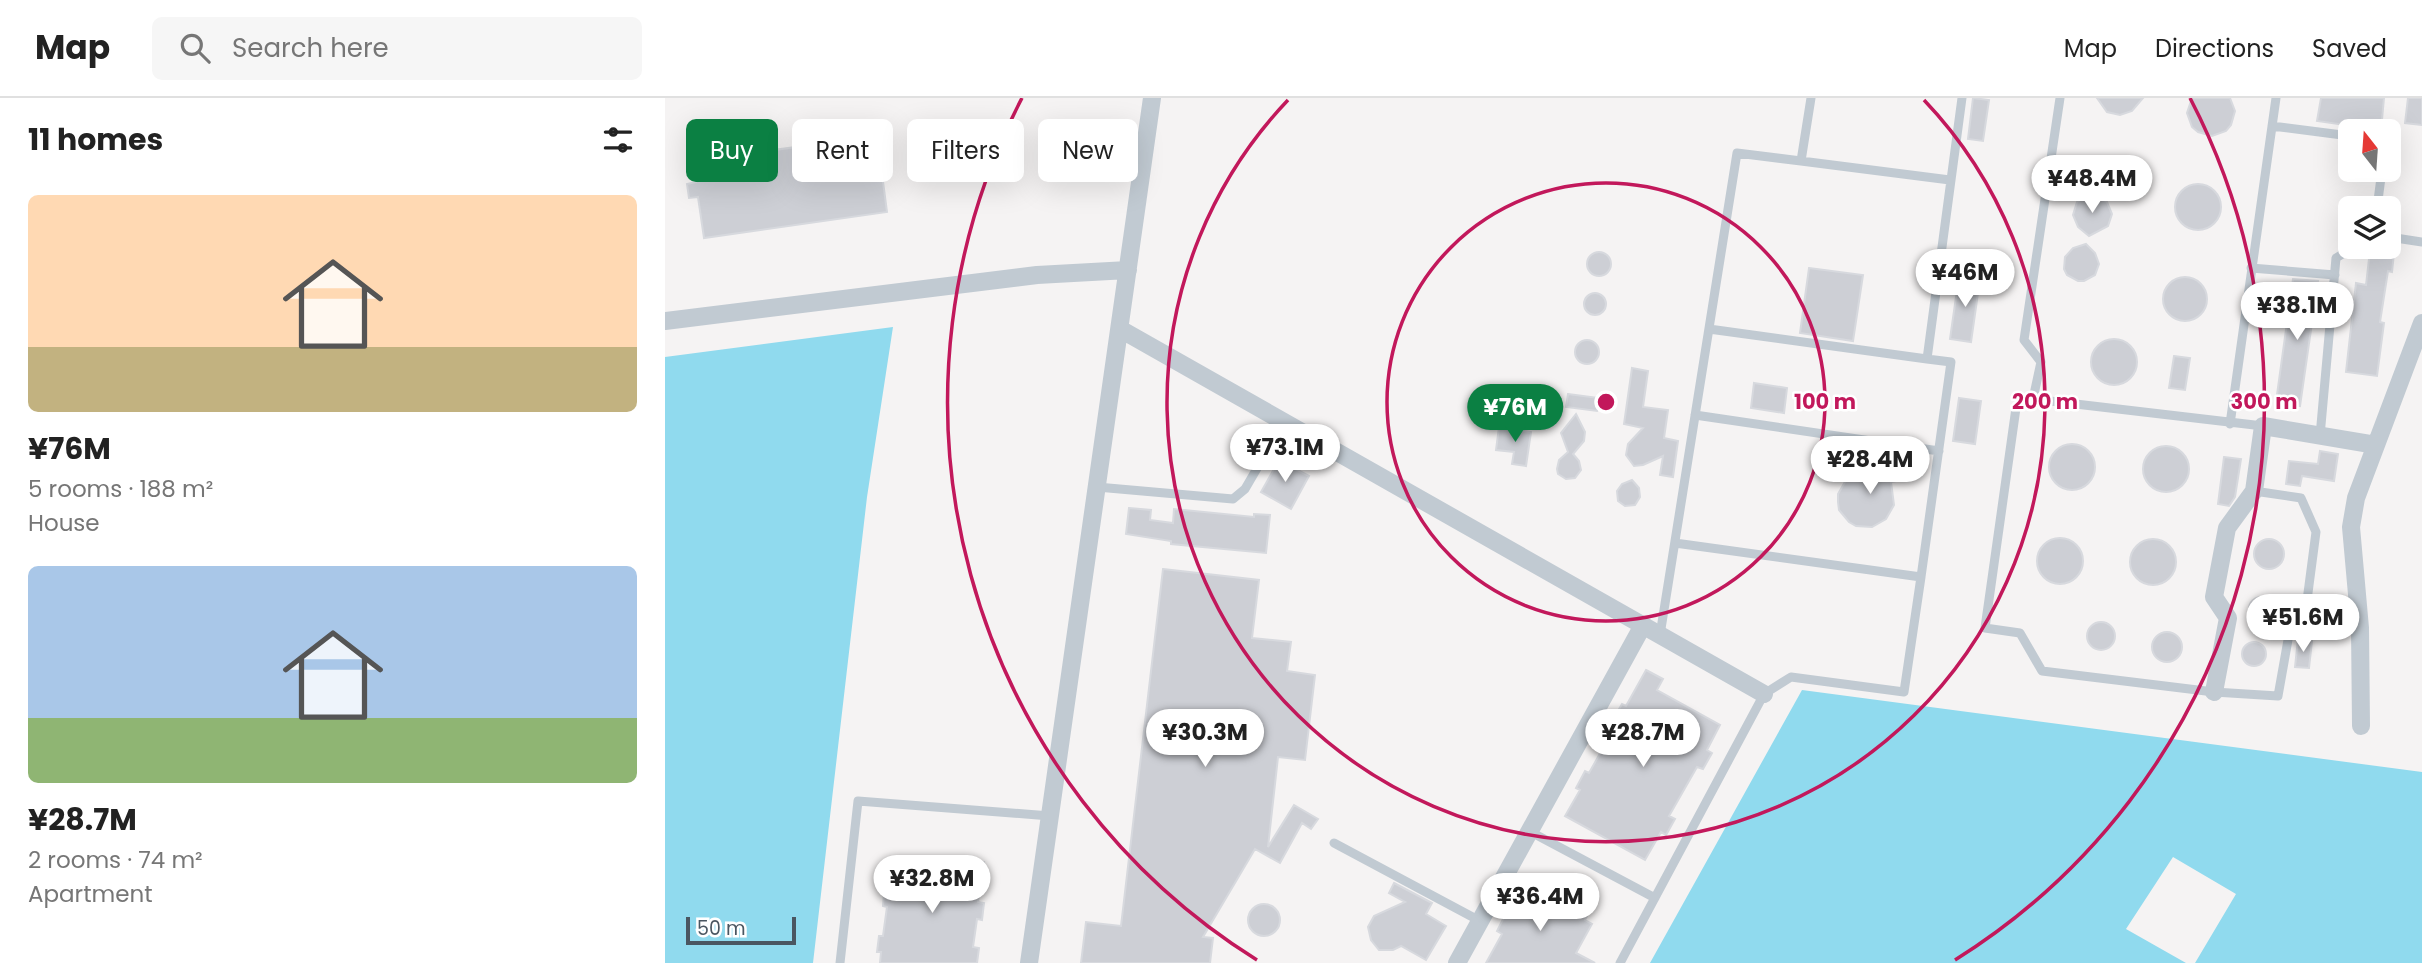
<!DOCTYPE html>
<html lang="en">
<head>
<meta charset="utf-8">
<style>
  :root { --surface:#fff; --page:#f6f6f6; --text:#222; --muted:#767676; --line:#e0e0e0; --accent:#0b8043 }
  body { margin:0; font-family:Poppins,sans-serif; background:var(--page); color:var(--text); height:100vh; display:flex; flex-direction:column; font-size:26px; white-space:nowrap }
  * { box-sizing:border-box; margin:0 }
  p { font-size:23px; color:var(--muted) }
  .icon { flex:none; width:38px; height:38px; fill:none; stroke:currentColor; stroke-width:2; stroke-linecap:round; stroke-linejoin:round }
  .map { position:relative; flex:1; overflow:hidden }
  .details { display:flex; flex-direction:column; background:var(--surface); width:665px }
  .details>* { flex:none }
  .hud { position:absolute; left:21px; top:21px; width:665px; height:63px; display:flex; gap:14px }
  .needle { width:46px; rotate:343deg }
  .buttons { position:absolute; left:1673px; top:21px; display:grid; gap:14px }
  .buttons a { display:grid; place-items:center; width:63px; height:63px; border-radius:10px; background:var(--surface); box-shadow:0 7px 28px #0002; font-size:35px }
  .scale { position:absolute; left:21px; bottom:18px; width:110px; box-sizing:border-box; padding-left:7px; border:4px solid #4a5661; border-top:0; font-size:19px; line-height:24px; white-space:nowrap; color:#4a5661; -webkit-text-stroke:5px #fff; paint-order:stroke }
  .price { position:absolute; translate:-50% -60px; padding:0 16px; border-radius:24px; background:#fff; color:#222; font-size:23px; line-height:46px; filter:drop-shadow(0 2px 4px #0008) }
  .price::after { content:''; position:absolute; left:50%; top:42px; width:21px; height:16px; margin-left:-10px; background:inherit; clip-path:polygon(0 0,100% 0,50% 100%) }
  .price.on { background:var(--accent); color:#fff }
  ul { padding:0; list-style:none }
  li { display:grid; align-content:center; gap:14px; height:371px; padding:0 28px }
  li span { display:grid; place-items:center; height:217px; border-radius:10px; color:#555 }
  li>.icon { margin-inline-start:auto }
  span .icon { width:126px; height:126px; fill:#fffc; stroke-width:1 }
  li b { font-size:30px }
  h2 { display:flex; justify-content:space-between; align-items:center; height:84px; padding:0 28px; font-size:30px }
  .pill { padding:0 24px; border-radius:10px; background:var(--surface); box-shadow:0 7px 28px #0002; font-size:24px; line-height:63px }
  .pill.on { background:var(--accent); color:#fff }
  header { display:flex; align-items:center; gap:42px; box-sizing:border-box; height:98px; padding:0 35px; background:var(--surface); border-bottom:2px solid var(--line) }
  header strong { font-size:33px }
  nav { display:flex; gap:38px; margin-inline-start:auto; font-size:24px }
  .search { width:490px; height:63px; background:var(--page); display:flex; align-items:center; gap:18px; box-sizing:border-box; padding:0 24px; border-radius:10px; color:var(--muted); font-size:26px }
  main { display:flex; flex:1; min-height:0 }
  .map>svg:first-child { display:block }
  .water { fill:#90daee }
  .building { fill:#cdcfd5; stroke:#d7d9de; stroke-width:2 }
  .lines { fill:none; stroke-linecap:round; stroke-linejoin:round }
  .service { stroke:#c1cad2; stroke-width:9 }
  .minor { stroke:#c1cad2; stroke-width:18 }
  .ring { fill:none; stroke:#c2185b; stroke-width:3.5 }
  .centre { fill:#c2185b; stroke:#fff; stroke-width:3.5 }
  .ring-label { font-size:21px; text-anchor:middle; font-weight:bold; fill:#c2185b; stroke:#fff; stroke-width:5; stroke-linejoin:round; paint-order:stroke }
</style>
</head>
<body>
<header>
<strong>Map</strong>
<div class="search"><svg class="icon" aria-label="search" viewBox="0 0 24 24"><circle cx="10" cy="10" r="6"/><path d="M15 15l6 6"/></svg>Search here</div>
<nav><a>Map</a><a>Directions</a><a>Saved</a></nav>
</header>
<main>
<section class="details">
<h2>11 homes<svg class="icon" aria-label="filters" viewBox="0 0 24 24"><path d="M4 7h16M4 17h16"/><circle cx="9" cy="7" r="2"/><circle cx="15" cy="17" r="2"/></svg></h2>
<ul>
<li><span style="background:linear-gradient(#ffd9b3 70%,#c2b280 0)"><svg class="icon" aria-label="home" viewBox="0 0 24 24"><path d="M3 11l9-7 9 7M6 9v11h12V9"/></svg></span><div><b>¥76M</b><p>5 rooms · 188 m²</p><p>House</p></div></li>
<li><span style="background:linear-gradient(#a9c7e8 70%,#8fb573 0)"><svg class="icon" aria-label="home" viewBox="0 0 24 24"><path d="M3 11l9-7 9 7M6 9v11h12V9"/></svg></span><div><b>¥28.7M</b><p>2 rooms · 74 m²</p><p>Apartment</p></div></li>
</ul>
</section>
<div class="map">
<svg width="1757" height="865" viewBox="0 0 1757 865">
  <rect width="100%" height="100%" fill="#f5f3f3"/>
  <!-- water -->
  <path class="water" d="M 228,229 L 202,399 L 148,865 L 0,865 L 0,259 Z
    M 1137,592 L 1757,674 L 1757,865 L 1530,865 L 1571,796 L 1508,759 L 1461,831 L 1521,865 L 985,865 Z"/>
  <!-- building -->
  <path class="building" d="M 1308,0 L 1324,2 L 1318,43 L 1303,41 Z
    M 1432,0 L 1478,0 L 1467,13 L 1455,17 L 1442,14 Z
    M 1527,0 L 1565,0 L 1570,13 L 1566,27 L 1561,33 L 1547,38 L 1533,34 L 1527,29 L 1522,15 Z
    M 1656,0 L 1719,0 L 1716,32 L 1652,23 Z
    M 1743,0 L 1757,0 L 1757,27 L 1740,25 Z
    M 212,38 L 222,114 L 39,140 L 33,99 L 24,100 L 22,86 L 31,84 L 28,63 Z
    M1510 109a23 23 0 1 1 46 0a23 23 0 1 1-46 0Z
    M 1424,97 L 1430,97 L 1442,104 L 1447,116 L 1443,128 L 1424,138 L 1413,129 L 1408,117 L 1412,104 Z
    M 1421,146 L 1430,155 L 1434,166 L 1430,177 L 1419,183 L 1413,183 L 1402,177 L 1399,171 L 1400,159 L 1408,150 Z
    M 1705,152 L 1729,155 L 1727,174 L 1723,173 L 1715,224 L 1719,225 L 1712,278 L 1681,274 L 1691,185 L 1701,187 Z
    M922 166a12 12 0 1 1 24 0a12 12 0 1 1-24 0Z
    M 1144,170 L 1198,177 L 1188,243 L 1135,235 Z
    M 1294,178 L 1315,181 L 1306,244 L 1285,241 Z
    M1498 201a22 22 0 1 1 44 0a22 22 0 1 1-44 0Z
    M 1628,181 L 1653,183 L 1635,308 L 1611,304 Z
    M919 206a11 11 0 1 1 22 0a11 11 0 1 1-22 0Z
    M1426 264a23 23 0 1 1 46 0a23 23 0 1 1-46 0Z
    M910 254a12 12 0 1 1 24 0a12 12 0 1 1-24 0Z
    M 1509,258 L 1525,260 L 1520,292 L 1504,290 Z
    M 967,270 L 983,273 L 978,309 L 1003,312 L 999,340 L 1013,343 L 1008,379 L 995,377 L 998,358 L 978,367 L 969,368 L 961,357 L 963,346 L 978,330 L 959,326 Z
    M 1089,285 L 1122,290 L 1119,315 L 1086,310 Z
    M 903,296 L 934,300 L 932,313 L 901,309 Z
    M 1294,300 L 1316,303 L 1310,346 L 1288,343 Z
    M 911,316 L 920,334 L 919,343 L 908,356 L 914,363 L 916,372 L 910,380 L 901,381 L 893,376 L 892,371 L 894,362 L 903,354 L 896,335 Z
    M 834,329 L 866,334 L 861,368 L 847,366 L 849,354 L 831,352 Z
    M1384 369a23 23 0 1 1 46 0a23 23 0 1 1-46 0Z
    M1478 371a23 23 0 1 1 46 0a23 23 0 1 1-46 0Z
    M 1655,353 L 1673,356 L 1669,383 L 1637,378 L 1635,388 L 1621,386 L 1624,363 L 1653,366 Z
    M 1559,359 L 1576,361 L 1570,399 L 1564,408 L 1553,406 Z
    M 614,362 L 644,378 L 626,411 L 596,394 Z
    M 1237,363 L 1244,367 L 1246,375 L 1241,381 L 1226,384 L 1229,407 L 1221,421 L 1207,429 L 1191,428 L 1184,424 L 1174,412 L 1173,404 L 1173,396 L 1181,382 L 1195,374 L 1203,374 L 1222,381 L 1230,367 Z
    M 967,382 L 974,390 L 975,399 L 970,407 L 960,408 L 953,403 L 952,393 L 957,386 Z
    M 464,410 L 486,412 L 485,422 L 508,425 L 509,411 L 589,419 L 589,416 L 605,417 L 601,455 L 506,446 L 506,443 L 461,436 Z
    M1372 463a23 23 0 1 1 46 0a23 23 0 1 1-46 0Z
    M1589 456a15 15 0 1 1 30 0a15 15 0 1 1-30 0Z
    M1465 464a23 23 0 1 1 46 0a23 23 0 1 1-46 0Z
    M 498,471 L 594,482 L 587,540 L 626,544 L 622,573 L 650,577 L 640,662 L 613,659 L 603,749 L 629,707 L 653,721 L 646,731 L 637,725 L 615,765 L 590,751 L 538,839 L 548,840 L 545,865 L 416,865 L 421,824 L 456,828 Z
    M1584 511a12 12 0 1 1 24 0a12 12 0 1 1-24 0Z
    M1422 538a14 14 0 1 1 28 0a14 14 0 1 1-28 0Z
    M1487 549a15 15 0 1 1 30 0a15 15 0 1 1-30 0Z
    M 1633,541 L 1647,543 L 1644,570 L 1630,569 Z
    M1577 556a12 12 0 1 1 24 0a12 12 0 1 1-24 0Z
    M 981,572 L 998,581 L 992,592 L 1055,627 L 1042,652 L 1047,655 L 1038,671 L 1032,669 L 1004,718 L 1010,721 L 1001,737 L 996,734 L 980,762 L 900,718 L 915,692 L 911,690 L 920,673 L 924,675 L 952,625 L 947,623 L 957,606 L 961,608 Z
    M 303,762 L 319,764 L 313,804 L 319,805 L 317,822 L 312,821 L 308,849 L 314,850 L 312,865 L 215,865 L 216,854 L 212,854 L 214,838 L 218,838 L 222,809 L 218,808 L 219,795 L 223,796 L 227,767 L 271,773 L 272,765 L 302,769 Z
    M 865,784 L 882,793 L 878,800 L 910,816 L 912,812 L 922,818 L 920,822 L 927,826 L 911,855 L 930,865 L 821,865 L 837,836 L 832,833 L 841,815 L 847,818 Z
    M 729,785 L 767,805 L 761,816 L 781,828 L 761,862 L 736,848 L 728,852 L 714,852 L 706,842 L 703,829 L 709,818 L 740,804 L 724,795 Z
    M583 822a16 16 0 1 1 32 0a16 16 0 1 1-32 0Z"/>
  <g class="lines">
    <!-- service -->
    <path class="service" d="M 1395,0 L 1359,242 L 1376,264 L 1368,301 L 1351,310 L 1320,530 L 1355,535 L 1377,573 L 1549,594 L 1613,598 L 1626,525 L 1641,510 L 1651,434 L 1636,400 L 1589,393
      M 1607,28 L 1685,38
      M 1136,63 L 1285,82
      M 1712,110 L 1717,72
      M 1724,139 L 1757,144
      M 1586,170 L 1670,177
      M 1044,231 L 1262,261 L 1297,0
      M 1368,301 L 1598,328
      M 1030,317 L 1274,353
      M 1565,326 L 1611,0
      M 1655,338 L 1671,160 L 1689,149
      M 432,389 L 568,401 L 580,391 L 619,324
      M 1010,445 L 1256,479 L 1286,264 L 1262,261
      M 995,537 L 1072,55 L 1136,63 L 1146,0
      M 864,733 L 990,800
      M 669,745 L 815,823
      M 175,865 L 193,703 L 385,718
      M 955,865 L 1099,596 L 1126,579 L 1239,594 L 1256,479"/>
    <!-- minor -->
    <path class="minor" d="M 0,223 L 372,177 L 463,172
      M 455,231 L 1099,596
      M 1549,594 L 1563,520 L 1549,499 L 1562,430 L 1589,393 L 1598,328 L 1711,347
      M 1696,628 L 1695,530 L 1686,429 L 1691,400 L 1757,225
      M 364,865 L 487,0
      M 792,865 L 977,529"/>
  </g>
  <!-- distance rings -->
  <g class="ring">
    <circle cx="941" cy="304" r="219"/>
    <path d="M1259 2A439 439 0 1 1 623 2"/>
    <path d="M592 862A658 658 0 0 1 357 0M1525 0A658 658 0 0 1 1290 862"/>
  </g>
  <circle cx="941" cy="304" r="10" class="centre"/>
  <g class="ring-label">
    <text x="1160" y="311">100 m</text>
    <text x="1380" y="311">200 m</text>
    <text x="1599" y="311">300 m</text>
  </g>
</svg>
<div class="buttons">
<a><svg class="needle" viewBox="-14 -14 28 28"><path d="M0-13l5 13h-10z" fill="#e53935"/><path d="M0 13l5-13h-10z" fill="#767676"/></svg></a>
<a><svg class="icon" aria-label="layers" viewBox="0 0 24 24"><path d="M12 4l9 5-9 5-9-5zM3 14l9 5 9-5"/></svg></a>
</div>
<div class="scale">50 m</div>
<b class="price" style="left:1427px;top:117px">¥48.4M</b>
<b class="price" style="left:1300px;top:211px">¥46M</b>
<b class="price" style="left:1632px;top:244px">¥38.1M</b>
<b class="price on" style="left:850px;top:346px">¥76M</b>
<b class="price" style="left:620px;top:386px">¥73.1M</b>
<b class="price" style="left:1205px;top:398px">¥28.4M</b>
<b class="price" style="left:1638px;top:556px">¥51.6M</b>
<b class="price" style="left:540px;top:671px">¥30.3M</b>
<b class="price" style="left:978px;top:671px">¥28.7M</b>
<b class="price" style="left:267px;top:817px">¥32.8M</b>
<b class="price" style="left:875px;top:835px">¥36.4M</b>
<div class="hud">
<a class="pill on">Buy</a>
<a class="pill">Rent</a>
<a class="pill">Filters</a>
<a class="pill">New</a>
</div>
</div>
</main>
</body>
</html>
